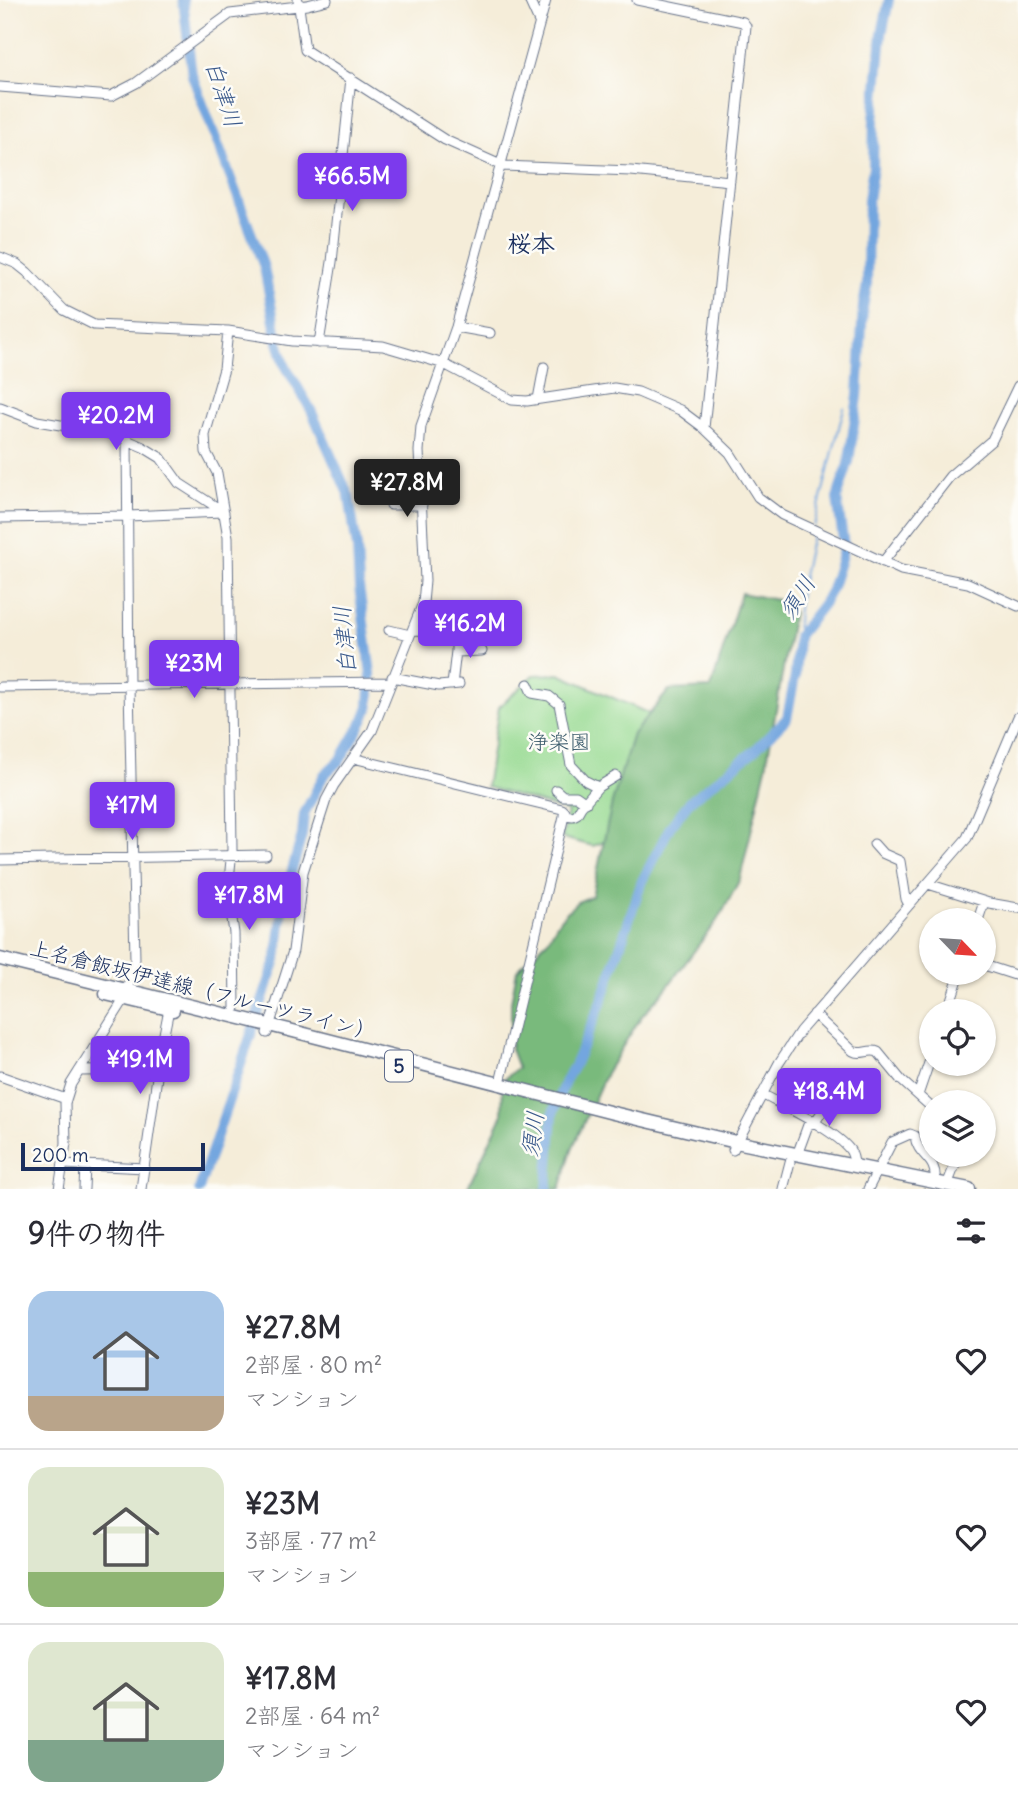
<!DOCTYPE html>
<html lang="ja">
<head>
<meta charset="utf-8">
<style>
  :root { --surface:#fff; --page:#f2f2f3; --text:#2b2b33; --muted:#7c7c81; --line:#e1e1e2; --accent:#7c3aed }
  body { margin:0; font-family:Delius,"Klee One",sans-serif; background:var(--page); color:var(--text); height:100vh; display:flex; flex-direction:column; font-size:26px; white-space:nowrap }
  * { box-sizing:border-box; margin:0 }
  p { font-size:23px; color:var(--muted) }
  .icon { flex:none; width:38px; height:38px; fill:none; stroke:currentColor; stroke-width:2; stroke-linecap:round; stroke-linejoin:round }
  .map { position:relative; height:1189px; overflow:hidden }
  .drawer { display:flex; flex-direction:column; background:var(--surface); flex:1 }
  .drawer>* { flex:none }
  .needle { width:46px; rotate:115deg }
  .buttons { position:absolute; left:919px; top:908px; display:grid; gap:14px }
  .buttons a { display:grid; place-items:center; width:77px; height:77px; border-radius:50%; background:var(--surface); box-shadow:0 2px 5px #0004; font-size:35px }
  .scale { position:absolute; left:21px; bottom:18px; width:184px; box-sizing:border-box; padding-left:7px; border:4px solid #1b2f5e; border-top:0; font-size:19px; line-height:24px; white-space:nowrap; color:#1b2f5e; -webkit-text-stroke:5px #fdfcf7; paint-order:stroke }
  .price { position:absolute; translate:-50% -60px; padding:0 16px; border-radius:7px; background:var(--accent); color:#fff; font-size:23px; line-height:46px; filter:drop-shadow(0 2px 4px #0008) }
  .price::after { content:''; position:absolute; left:50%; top:42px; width:21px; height:16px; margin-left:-10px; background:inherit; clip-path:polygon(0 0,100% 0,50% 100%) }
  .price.active { background:#222; color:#fff }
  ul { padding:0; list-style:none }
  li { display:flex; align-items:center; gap:21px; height:175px; padding:0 28px }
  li+li { border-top:2px solid var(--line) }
  li span { display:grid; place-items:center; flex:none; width:196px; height:140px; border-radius:21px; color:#555 }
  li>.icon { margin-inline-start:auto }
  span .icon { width:84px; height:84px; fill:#fffc; stroke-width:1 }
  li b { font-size:30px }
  h2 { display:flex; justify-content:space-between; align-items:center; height:84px; padding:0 28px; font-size:30px }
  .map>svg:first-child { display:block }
  .green { fill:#97da92; stroke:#598478; stroke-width:2 }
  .forest { fill:#79ba7c; stroke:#4a746d; stroke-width:2 }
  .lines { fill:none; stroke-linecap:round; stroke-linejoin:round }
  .stream { stroke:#73a6df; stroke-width:2 }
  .river { stroke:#73a6df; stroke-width:10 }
  .minor-casing { stroke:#677289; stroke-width:11 }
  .major-casing { stroke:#677289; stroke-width:15 }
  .minor { stroke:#fff; stroke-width:9 }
  .major { stroke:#fff; stroke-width:12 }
  .labels { text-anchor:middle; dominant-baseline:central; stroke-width:5; stroke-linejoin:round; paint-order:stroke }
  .shield { fill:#fdfcf7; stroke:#5f6c8c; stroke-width:2 }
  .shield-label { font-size:19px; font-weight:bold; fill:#1b2f5e }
  .park-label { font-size:21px; fill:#3a5a6b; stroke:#fdfcf7 }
  .street-label { font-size:21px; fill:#1b2f5e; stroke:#fdfcf7 }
  .water-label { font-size:23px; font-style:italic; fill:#3a598b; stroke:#fdfcf7 }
  .quarter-label { font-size:24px; font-weight:bold; fill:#1b2f5e; stroke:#fdfcf7 }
</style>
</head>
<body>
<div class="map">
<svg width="1018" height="1189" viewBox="0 0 1018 1189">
  <rect width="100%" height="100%" fill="#fdfcf7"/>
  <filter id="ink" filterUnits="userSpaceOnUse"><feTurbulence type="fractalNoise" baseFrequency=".0143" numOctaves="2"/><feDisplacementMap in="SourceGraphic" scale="14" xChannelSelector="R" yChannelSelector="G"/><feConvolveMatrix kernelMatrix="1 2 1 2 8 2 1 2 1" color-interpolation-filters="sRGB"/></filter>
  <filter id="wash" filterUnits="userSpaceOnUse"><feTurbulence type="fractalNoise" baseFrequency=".00686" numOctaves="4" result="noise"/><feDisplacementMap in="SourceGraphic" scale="28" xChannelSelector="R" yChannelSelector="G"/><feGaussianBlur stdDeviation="1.57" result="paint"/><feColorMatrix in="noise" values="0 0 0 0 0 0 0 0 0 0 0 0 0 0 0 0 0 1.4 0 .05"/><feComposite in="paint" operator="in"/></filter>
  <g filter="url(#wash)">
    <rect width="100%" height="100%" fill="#f5edd9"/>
    <!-- green -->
    <path class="green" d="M 559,674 L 657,717 L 629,833 L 593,846 L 562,838 L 568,811 L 486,787 L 499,707 L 534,675 Z"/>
    <!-- forest -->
    <path class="forest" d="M 741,593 L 777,600 L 793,612 L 766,767 L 740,879 L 721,915 L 665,990 L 641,1017 L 606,1073 L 572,1149 L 560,1189 L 467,1189 L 502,1116 L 503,1080 L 518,1068 L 511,1049 L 511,1002 L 517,970 L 547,941 L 560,919 L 577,902 L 592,896 L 612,803 L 633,734 L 669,690 L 711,688 Z"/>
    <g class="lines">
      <!-- stream -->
      <path class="stream" d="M 814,526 L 844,408
        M 798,636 C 794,607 806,564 812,535"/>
      <!-- river -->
      <path class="river" d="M 183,0 L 192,75 L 264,267 L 278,342 L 285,365 L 311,410 L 349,496 L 357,548 L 359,587 L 371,674 L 369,706 L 364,719 L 341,759 L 324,775 L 304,814 L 302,835 L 284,899 L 277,957 L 199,1189
        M 547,1189 L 553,1113 L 565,1081 L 574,1066 L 602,1001 L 642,881 L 670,827 L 690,801 L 754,751 L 787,718 L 795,676 L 798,636 L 823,604 L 831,590 L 840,562 L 844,546 L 837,498 L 849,461 L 858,396 L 863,307 L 867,285 L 868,200 L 873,167 L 874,120 L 882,34 L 889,0"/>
    </g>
  </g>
  <g filter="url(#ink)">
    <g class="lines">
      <!-- minor casing -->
      <g class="minor-casing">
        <path id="minor" d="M 298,0 L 305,50 L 445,140 L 503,166 L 631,171 L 730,181
          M 529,0 L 539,22
          M 637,0 L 743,22 L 746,26 L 704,428
          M 0,87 L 111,96 L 136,83 L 230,14 L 307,5 L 327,0
          M 0,257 L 17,264 L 27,272 L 64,310 L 94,325 L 228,331 L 292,341 L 383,346 L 444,364 L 512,400 L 527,401 L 614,388 L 638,392 L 680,410 L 704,428 L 730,453 L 758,497 L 782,515 L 901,570 L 968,583 L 1018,606
          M 456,327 L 490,333
          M 228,331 L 224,369 L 205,435 L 206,452 L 217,473 L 228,537 L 232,850 L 228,890 L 234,933 L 235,1008
          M 319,343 L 332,262 L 351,78
          M 538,399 L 544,367
          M 0,407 L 37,421 L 113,434 L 143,447 L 161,458 L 179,483 L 224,512
          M 391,505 L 422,505
          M 0,518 L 128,516 L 222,512
          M 883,562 L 950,476 L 992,440 L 1018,386
          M 389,630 L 410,635
          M 413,630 L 477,633
          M 456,652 L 482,651
          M 392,677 L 439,686 L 459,684
          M 528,684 L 532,693 L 549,696 L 559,704 L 571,765 L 586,781 L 598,787
          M 452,685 L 456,651 L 456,632
          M 0,687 L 390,682
          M 353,758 L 562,809 L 565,812 L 500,1083
          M 556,790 L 563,796 L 576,796 L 586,803
          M 564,815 L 573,816 L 577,814 L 581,807 L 598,787 L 616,776
          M 874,844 L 882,853 L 900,861 L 906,899 L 909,905
          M 0,860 L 266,855
          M 928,884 L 989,903 L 1018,908
          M 978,920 L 984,902
          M 984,965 L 1018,976
          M 947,1012 L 960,973
          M 814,1014 L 853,1051 C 861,1056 869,1048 878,1052 L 901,1080 L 931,1107
          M 267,1033 L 293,951 L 303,872 L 326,800 L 334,785 L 372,731 L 423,603 L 425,581 L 419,451 L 421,426 L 456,327 L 546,0
          M 79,1071 L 158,1070
          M 0,1076 L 66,1099
          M 762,1094 C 785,1107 835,1130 850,1150 C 853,1155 854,1160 854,1166
          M 918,1095 L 931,1057
          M 733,1150 L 779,1063 L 800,1031 L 967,838 L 1018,717
          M 797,1155 L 808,1125 L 815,1122 L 837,1090
          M 63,1164 L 145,1168
          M 947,1185 L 959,1155
          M 59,1189 L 66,1143 L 65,1103 L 71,1084 L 125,998 L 135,959 L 129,686 L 127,440
          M 84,1189 L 85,1165
          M 141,1189 L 161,1049 L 169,1009
          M 783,1189 L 790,1162
          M 868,1189 L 892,1142 L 910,1134 L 915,1136 C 917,1157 938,1157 935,1182"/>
      </g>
      <!-- major casing -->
      <g class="major-casing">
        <path id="major" d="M 0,959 L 289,1030 L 613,1113 L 736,1142 L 969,1189
          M 106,994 L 173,1010"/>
      </g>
      <!-- minor -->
      <use href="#minor" class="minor"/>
      <!-- major -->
      <use href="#major" class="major"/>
    </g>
  </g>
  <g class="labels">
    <!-- shield labels -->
    <rect class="shield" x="385" y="1050.5" width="28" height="31" rx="5"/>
    <g class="shield-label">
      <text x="399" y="1066">5</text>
    </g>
    <!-- park labels -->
    <g class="park-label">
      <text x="559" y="741">浄楽園</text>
    </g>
    <!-- street labels -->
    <g class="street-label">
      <text transform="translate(203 990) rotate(14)">上名倉飯坂伊達線（フルーツライン）</text>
    </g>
    <!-- water labels -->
    <g class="water-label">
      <text transform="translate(224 94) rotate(72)">白津川</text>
      <text transform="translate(797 597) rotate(-58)">須川</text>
      <text transform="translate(344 640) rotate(-95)">白津川</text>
      <text transform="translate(532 1134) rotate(-82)">須川</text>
    </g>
    <!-- quarter labels -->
    <g class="quarter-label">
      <text x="531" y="243">桜本</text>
    </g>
  </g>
</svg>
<div class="buttons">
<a><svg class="needle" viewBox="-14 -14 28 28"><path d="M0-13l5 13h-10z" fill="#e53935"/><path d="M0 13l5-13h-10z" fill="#7c7c81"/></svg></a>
<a><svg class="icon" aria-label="locate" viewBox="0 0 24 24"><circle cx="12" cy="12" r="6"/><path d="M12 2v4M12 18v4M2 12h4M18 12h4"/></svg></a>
<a><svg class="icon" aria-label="layers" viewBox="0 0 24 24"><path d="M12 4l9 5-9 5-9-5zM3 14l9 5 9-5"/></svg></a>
</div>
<div class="scale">200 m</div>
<b class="price" style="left:352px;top:213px">¥66.5M</b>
<b class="price" style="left:116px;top:452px">¥20.2M</b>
<b class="price active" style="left:407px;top:519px">¥27.8M</b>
<b class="price" style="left:470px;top:660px">¥16.2M</b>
<b class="price" style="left:194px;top:700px">¥23M</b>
<b class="price" style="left:132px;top:842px">¥17M</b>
<b class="price" style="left:249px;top:932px">¥17.8M</b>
<b class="price" style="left:140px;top:1096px">¥19.1M</b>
<b class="price" style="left:829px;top:1128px">¥18.4M</b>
</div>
<section class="drawer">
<h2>9件の物件<svg class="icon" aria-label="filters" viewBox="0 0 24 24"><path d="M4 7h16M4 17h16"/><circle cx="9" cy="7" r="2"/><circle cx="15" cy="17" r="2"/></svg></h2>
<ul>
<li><span style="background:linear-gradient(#a9c7e8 75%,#b9a48a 0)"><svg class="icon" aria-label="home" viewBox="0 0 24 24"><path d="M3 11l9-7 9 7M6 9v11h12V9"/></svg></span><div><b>¥27.8M</b><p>2部屋 · 80 m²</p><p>マンション</p></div><svg class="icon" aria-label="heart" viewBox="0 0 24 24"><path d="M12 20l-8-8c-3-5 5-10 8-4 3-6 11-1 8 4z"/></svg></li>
<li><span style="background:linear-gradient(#dfe7d0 75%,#8fb573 0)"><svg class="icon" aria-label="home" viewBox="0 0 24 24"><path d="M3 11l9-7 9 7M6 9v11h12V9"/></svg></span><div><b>¥23M</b><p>3部屋 · 77 m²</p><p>マンション</p></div><svg class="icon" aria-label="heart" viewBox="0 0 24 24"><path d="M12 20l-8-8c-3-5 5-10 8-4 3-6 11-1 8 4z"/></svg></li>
<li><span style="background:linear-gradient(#dfe7d0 70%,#7fa58c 0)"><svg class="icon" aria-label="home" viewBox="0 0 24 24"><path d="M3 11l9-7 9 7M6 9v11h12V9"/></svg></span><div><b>¥17.8M</b><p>2部屋 · 64 m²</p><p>マンション</p></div><svg class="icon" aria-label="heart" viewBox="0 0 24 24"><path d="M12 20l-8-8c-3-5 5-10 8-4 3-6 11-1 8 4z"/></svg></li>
</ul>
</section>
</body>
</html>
